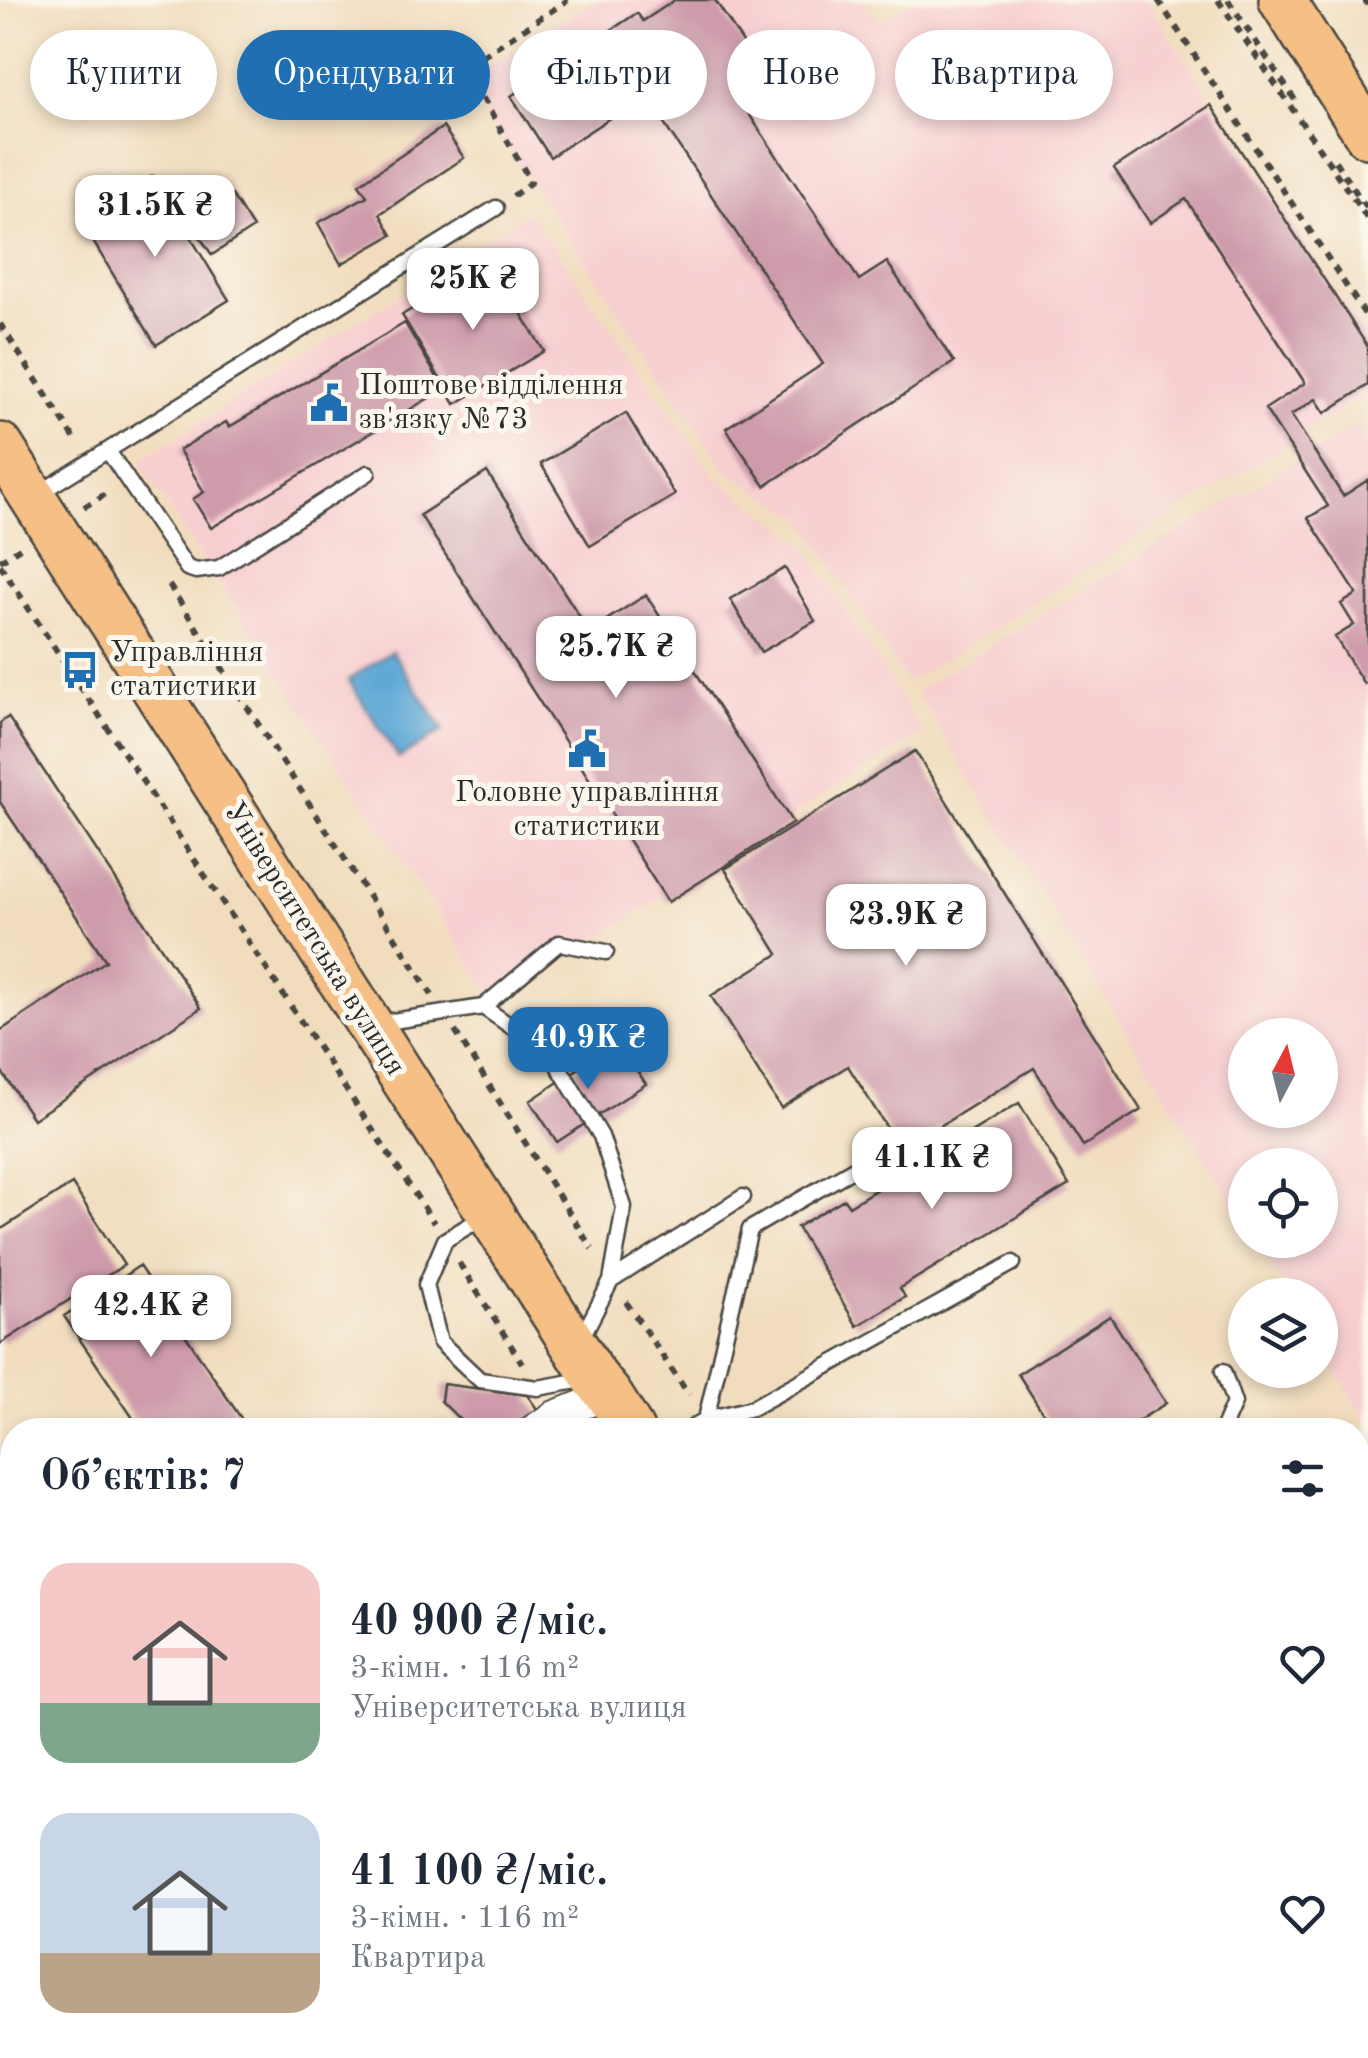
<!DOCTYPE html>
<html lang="uk">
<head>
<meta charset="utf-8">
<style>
  :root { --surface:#fff; --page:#f2f2f3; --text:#1f2937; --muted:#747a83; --accent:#1f6fb2 }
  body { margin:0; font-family:"Old Standard TT",serif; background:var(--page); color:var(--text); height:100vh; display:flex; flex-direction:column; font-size:38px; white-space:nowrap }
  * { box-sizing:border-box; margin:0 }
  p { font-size:32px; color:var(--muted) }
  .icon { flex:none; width:55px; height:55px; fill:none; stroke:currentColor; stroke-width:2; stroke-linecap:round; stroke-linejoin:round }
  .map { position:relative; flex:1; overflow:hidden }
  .side { position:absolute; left:0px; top:1418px; width:1370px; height:642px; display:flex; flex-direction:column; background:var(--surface); border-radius:40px 40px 0 0; box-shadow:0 5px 15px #0003 }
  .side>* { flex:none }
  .banner { position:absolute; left:30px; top:30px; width:1310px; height:90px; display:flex; gap:20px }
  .needle { width:65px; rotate:7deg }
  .fabs { position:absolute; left:1228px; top:1018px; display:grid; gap:20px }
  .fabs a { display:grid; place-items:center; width:110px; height:110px; border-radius:50%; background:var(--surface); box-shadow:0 5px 15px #0003; font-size:50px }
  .price { position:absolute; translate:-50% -85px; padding:0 22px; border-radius:20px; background:#fff; color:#222; font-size:32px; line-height:65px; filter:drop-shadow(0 2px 5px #0008) }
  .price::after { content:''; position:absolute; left:50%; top:60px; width:30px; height:22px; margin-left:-15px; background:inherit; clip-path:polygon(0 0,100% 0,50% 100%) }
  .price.current { background:var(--accent); color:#fff }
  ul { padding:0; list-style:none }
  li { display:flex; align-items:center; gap:30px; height:250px; padding:0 40px }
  li span { display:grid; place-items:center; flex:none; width:280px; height:200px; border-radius:30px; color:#555 }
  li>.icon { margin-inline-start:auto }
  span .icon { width:120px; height:120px; fill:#fffc; stroke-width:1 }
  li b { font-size:42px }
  h2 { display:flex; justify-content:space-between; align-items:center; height:120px; padding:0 40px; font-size:42px }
  .pill { padding:0 35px; border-radius:45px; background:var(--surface); box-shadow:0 5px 15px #0003; font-size:35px; line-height:90px }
  .pill.current { background:var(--accent); color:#fff }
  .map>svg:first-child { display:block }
  .built { fill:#f7cfd1; fill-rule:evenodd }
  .industrial { fill:#d2bdc6 }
  .water { fill:#5ca7d5; stroke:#446980; stroke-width:2.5 }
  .building { fill:#ce9bab }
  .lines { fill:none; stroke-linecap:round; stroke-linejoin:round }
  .lane-casing { stroke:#494641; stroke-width:19 }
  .street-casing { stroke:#494641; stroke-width:32 }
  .secondary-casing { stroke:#494641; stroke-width:45 }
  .primary-casing { stroke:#494641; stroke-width:50 }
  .path { stroke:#494641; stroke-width:6; stroke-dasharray:8 8; stroke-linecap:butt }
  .lane { stroke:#fff; stroke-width:14 }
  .street { stroke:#fff; stroke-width:28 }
  .secondary { stroke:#fbe5cf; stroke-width:40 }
  .primary { stroke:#f5bf86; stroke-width:45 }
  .labels { text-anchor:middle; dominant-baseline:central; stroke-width:10; stroke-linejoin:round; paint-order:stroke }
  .poi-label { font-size:30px; fill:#2b2b2b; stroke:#fbf7ec; text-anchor:start }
  .street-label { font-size:30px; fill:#2b2b2b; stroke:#fbf7ec }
</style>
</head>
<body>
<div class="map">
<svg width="1368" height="2058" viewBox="0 0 1368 2058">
  <rect width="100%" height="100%" fill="#fbf7ec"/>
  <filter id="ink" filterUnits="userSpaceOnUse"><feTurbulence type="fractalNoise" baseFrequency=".01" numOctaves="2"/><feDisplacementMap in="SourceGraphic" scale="20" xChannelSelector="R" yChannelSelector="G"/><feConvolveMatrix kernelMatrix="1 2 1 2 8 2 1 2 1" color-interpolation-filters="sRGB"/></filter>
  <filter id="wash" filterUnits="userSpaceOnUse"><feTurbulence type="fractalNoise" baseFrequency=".0048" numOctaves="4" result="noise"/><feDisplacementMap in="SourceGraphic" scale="40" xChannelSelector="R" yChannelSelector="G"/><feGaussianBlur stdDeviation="2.25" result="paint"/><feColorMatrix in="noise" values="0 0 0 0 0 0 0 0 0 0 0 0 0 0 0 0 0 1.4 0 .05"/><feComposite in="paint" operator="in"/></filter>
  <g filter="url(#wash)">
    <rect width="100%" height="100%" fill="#f1ddbe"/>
    <!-- built -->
    <path class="built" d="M 597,0 L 864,0 L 879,22 L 915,0 L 1147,0 L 1368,340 L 1368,392 L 907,683 L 801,516 L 727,471 L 463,82 Z
      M 529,212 L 715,477 L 802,541 L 923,733 L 496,1002 L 139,462 Z
      M 1358,425 L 1368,440 L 1368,1422 L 1320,1344 L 1320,1295 L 1290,1295 L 1255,1240 L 1320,1240 L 1320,1165 L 1245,1165 L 1245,1223 L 916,691 ZM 1245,1035 L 1320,1035 L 1320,1110 L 1245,1110 Z
      M 1368,1753 L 1368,2058 L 1312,2058 L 1306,2048 L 1358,2048 L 1358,1760 Z"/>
    <!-- industrial -->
    <path class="industrial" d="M 0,1473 L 12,1491 L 12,1799 L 0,1807 Z"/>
    <!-- water -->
    <path class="water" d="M 392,651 L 443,730 L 399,758 L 348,680 Z"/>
    <g id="blocks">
      <!-- building -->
      <path class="building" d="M 675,0 L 715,0 L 770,84 L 741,102 L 859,280 L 887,262 L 954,362 L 765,486 L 726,428 L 823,364 L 645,95 L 550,157 L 511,96 L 637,13 L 643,21 Z
        M 1211,105 L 1368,347 L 1368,385 L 1325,413 L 1316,399 L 1291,415 L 1343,496 L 1368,480 L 1368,681 L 1364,684 L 1335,637 L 1354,625 L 1341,604 L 1357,594 L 1308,518 L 1328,506 L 1265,409 L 1305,383 L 1186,199 L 1150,223 L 1114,168 Z
        M 443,127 L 464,158 L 380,214 L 392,235 L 341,264 L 318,223 L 367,196 L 359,184 Z
        M 153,176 L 229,300 L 156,345 L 80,220 Z
        M 232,195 L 253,228 L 212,255 L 190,222 Z
        M 491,263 L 544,351 L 455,404 L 402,315 Z
        M 405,323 L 444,389 L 211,528 L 193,499 L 204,492 L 179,450 L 226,422 L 229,427 Z
        M 626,413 L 675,495 L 590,546 L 541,464 Z
        M 487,472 L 589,631 L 646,595 L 793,823 L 668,902 L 420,515 Z
        M 785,568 L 815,621 L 761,652 L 730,599 Z
        M 8,717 L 201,1008 L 33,1119 L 0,1069 L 0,1031 L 106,961 L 0,802 L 0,723 Z
        M 915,751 L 1141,1110 L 1083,1146 L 1034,1068 L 901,1150 L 848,1066 L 781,1108 L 711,996 L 778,954 L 725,869 Z
        M 618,1042 L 646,1084 L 557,1142 L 530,1101 Z
        M 1019,1103 L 1069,1185 L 900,1288 L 905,1297 L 857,1326 L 797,1227 L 844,1199 L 849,1206 Z
        M 72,1184 L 124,1265 L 0,1344 L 0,1230 Z
        M 139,1266 L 249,1430 L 141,1430 L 64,1316 Z
        M 1110,1316 L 1166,1403 L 1124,1430 L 1054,1430 L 1018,1374 Z
        M 443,1384 L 527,1395 L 540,1413 L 510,1430 L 470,1430 L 441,1401 Z
        M 0,1558 L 12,1577 L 12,1699 L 0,1707 Z
        M 1368,1767 L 1368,1872 L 1358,1879 L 1358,1774 Z
        M 1358,1920 L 1368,1936 L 1368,1963 L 1358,1970 Z
        M 360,2048 L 420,2048 L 427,2058 L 344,2058 Z
        M 558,2048 L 641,2048 L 647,2058 L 541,2058 Z
        M 918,2048 L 955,2048 L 962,2058 L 903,2058 Z"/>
    </g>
  </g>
  <g filter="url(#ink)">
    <use href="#blocks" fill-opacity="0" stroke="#494641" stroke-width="2.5"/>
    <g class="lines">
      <!-- lane casing -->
      <g class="lane-casing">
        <path id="lane" d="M 108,451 L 187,568 L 196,571 L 219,568 L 368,473
          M 38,494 L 496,208
          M 483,1007 L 559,943 L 606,952
          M 380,1023 L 483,1007 L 551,1054 L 601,1136 L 624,1207 L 611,1281 L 581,1339
          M 485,1216 L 445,1240 L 426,1285 L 440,1342 L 480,1380 L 538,1388 L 588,1379
          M 611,1281 L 743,1197
          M 706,1419 L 750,1229 L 883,1152
          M 689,1430 L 706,1419 L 752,1408 L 1013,1263
          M 1222,1430 L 1234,1403 L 1223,1371
          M 1270,2048 L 1276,2058"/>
      </g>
      <!-- street casing -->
      <g class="street-casing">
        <path id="street" d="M 532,1430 L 555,1415 L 609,1395
          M 0,1780 L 12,1772"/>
      </g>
      <!-- secondary casing -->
      <g class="secondary-casing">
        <path id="secondary" d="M 1358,1680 L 1368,1674
          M 769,2058 L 785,2048"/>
      </g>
      <!-- primary casing -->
      <g class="primary-casing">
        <path id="primary" d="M 1282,0 L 1368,135
          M 0,446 L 595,1378 L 609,1395 L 631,1430
          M 1035,2048 L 1041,2058"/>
      </g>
      <!-- path -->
      <path class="path" d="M 1158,0 L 1368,319
        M 1218,0 L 1368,220
        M 1228,0 L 1295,100
        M 1365,0 L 1368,5
        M 1335,161 L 1368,210
        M 513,196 L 531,182 L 465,67 L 568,0
        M 0,324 L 78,444
        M 84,507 L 109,492
        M 0,561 L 23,546
        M 0,565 L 434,1223
        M 169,585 L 432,995
        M 455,1031 L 592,1249
        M 459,1263 L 522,1363
        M 626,1302 L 689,1395
        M 1358,1601 L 1368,1594
        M 1358,1741 L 1368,1734
        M 970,2048 L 977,2058
        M 1113,2048 L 1120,2058"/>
      <!-- lane -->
      <use href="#lane" class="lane"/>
      <!-- street -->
      <use href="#street" class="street"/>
      <!-- secondary -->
      <use href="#secondary" class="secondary"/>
      <!-- primary -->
      <use href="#primary" class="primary"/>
    </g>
  </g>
  <!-- icons -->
  <defs>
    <g id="civic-bare" transform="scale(3)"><path d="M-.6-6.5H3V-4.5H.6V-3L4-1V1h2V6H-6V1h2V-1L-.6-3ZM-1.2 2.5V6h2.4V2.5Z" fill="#1f6fb2" stroke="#fbf7ec" stroke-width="2.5" paint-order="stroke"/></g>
    <g id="bus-bare" transform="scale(3)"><path d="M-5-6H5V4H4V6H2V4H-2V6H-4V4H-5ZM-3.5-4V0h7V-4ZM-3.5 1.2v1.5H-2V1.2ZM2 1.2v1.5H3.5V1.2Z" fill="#1f6fb2" stroke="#fbf7ec" stroke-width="2.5" paint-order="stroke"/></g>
  </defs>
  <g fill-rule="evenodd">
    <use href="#civic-bare" x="329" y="403"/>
    <use href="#bus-bare" x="80" y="670"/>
    <use href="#civic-bare" x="587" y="749"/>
  </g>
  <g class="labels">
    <!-- poi labels -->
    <g class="poi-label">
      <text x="359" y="386">Поштове відділення<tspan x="359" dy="34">зв'язку №73</tspan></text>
      <text x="110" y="653">Управління<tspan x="110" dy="34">статистики</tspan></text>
      <text x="587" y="793" text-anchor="middle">Головне управління<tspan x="587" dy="34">статистики</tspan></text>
    </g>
    <!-- street labels -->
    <g class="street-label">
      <text transform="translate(314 939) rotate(58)">Університетська вулиця</text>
    </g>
  </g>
</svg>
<div class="fabs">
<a><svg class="needle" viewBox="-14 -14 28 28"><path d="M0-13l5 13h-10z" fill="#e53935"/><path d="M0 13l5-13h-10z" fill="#747a83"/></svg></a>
<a><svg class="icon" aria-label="locate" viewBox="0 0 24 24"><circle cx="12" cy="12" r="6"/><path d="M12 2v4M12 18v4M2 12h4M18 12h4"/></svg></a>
<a><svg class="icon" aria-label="layers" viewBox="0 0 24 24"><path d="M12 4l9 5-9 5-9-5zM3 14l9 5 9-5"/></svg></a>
</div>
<b class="price" style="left:155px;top:260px">31.5K ₴</b>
<b class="price" style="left:473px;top:333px">25K ₴</b>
<b class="price" style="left:616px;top:701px">25.7K ₴</b>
<b class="price" style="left:906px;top:969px">23.9K ₴</b>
<b class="price current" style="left:588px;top:1092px">40.9K ₴</b>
<b class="price" style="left:932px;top:1212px">41.1K ₴</b>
<b class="price" style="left:151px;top:1360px">42.4K ₴</b>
<div class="banner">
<a class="pill">Купити</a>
<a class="pill current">Орендувати</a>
<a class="pill">Фільтри</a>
<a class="pill">Нове</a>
<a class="pill">Квартира</a>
</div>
<section class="side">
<h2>Об’єктів: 7<svg class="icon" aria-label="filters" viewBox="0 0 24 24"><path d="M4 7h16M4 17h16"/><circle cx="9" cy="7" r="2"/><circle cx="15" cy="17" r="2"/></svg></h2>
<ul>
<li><span style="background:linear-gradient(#f6c9c9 70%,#7fa58c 0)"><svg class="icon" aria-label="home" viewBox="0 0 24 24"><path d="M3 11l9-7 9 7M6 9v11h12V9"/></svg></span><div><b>40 900 ₴/міс.</b><p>3-кімн. · 116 m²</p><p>Університетська вулиця</p></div><svg class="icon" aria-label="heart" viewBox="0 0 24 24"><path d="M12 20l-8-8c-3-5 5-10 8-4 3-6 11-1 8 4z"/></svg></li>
<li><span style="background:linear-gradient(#c9d6e8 70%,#b9a48a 0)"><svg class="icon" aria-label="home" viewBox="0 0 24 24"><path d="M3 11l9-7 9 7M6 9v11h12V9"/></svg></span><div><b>41 100 ₴/міс.</b><p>3-кімн. · 116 m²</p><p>Квартира</p></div><svg class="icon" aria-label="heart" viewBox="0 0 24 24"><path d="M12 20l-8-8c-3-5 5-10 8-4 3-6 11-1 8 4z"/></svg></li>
</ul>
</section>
</div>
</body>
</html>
